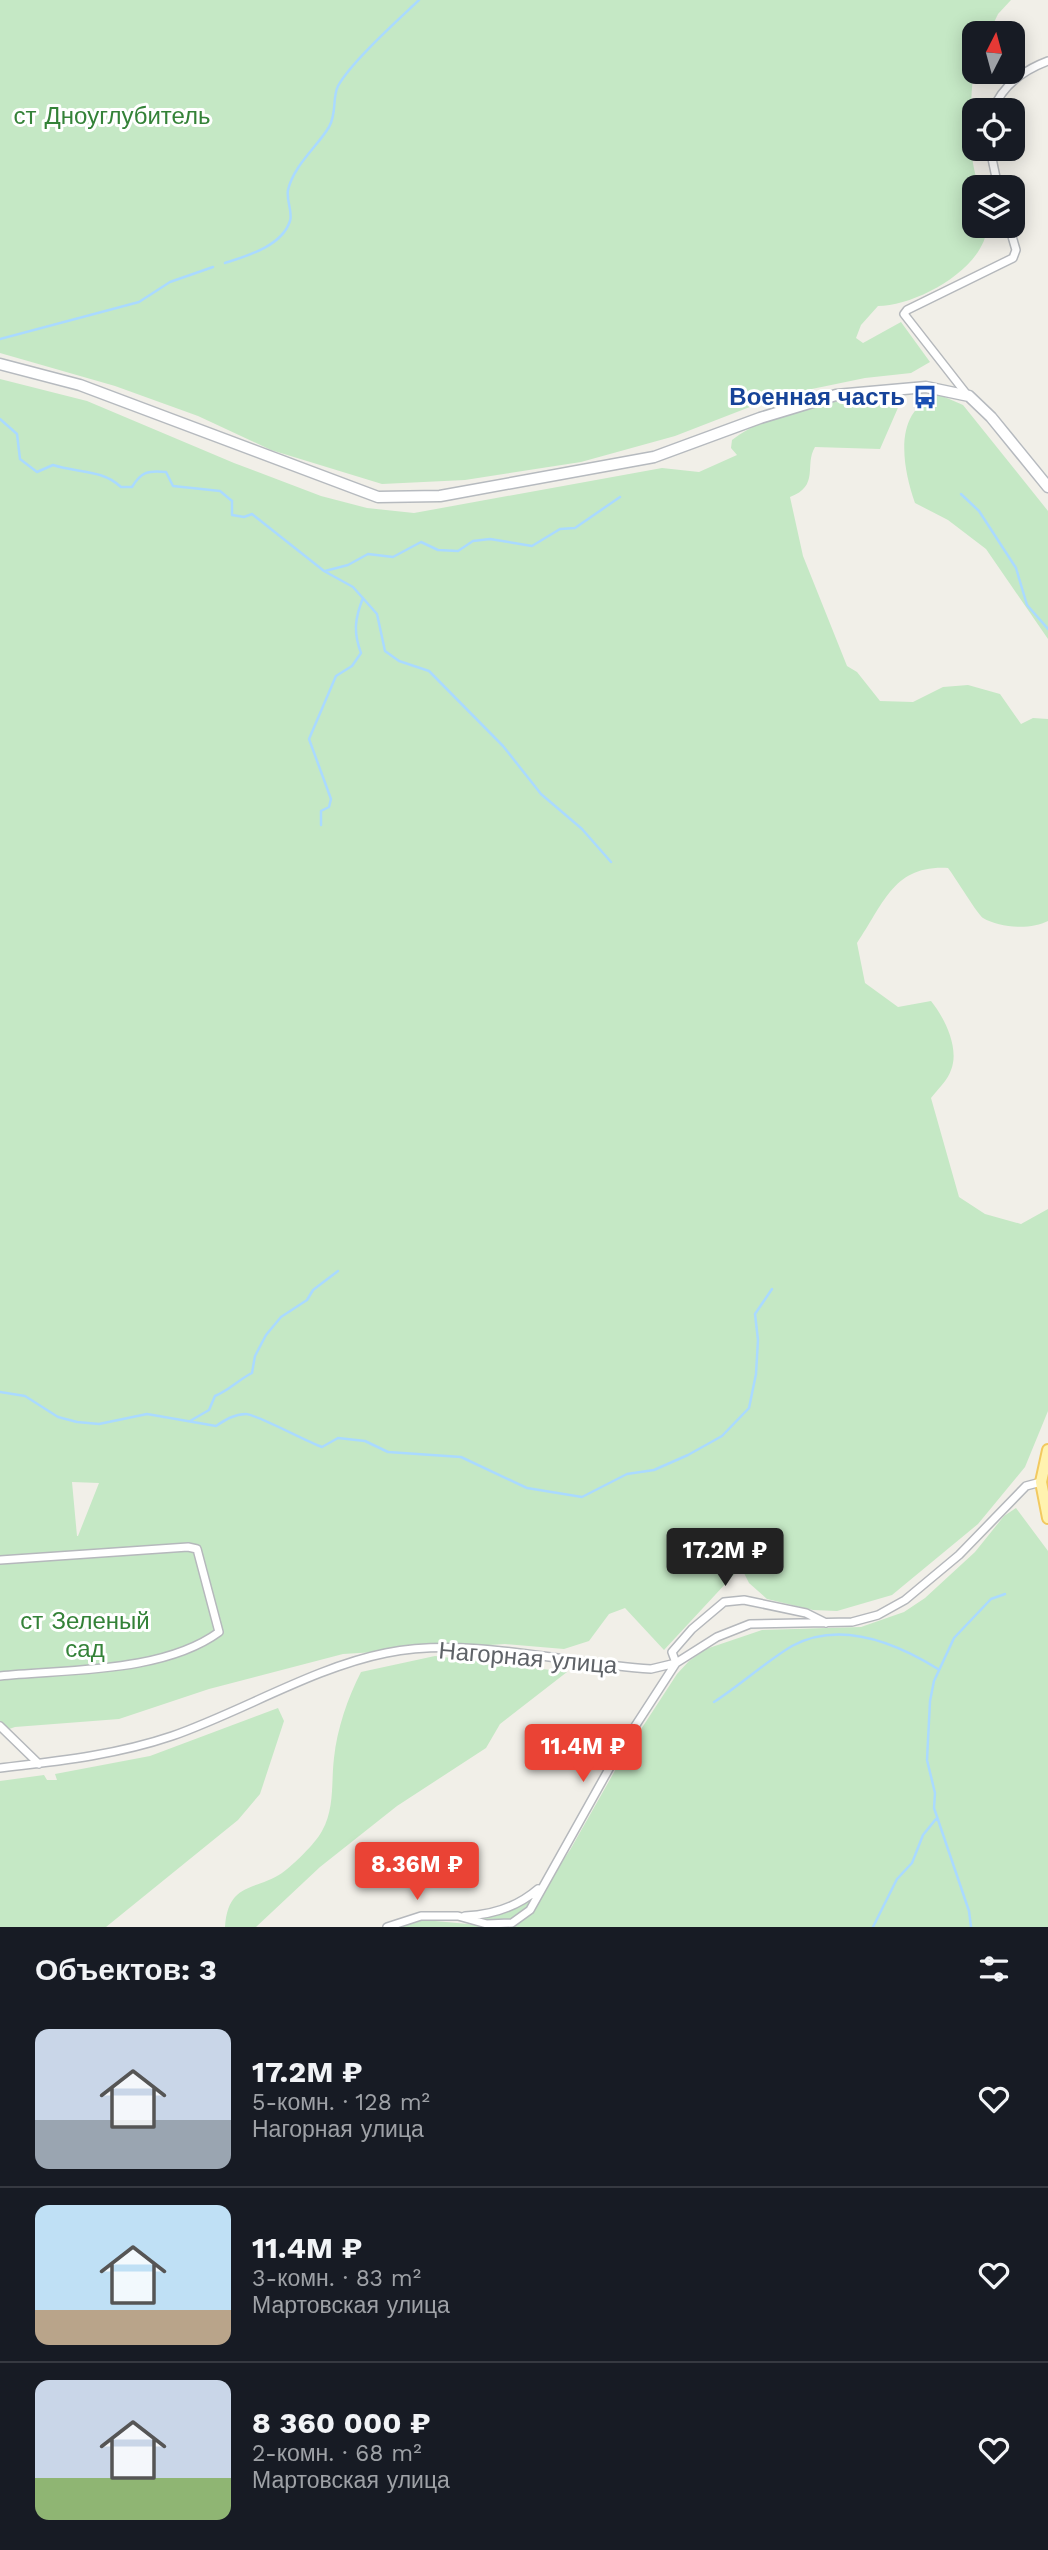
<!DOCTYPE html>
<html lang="ru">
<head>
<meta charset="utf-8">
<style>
  :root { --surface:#171b24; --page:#20242c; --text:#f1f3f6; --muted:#9ea1a6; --line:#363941; --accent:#ea4335 }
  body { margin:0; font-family:"Work Sans",sans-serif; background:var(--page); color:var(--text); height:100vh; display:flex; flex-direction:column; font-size:26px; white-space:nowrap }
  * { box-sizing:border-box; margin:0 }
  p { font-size:23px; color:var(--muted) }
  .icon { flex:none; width:38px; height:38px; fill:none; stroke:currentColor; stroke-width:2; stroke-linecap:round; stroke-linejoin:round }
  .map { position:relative; height:1927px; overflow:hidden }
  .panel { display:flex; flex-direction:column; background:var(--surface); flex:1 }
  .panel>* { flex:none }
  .needle { width:46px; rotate:6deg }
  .controls { position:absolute; left:962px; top:21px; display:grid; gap:14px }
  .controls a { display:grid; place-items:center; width:63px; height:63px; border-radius:14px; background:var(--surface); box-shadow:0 4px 18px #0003; font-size:35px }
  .price { position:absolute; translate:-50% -60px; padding:0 16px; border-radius:7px; background:var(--accent); color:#fff; font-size:23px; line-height:46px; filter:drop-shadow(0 2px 4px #0008) }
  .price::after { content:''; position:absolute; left:50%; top:42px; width:21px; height:16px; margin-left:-10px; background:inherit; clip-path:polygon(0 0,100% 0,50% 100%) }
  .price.on { background:#222; color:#fff }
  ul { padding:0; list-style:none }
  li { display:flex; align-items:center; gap:21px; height:175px; padding:0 35px }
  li+li { border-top:2px solid var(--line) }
  li span { display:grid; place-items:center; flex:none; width:196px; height:140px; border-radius:14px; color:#555 }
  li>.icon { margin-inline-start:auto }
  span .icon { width:84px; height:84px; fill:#fffc; stroke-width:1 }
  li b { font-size:30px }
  h2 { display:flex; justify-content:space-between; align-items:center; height:84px; padding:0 35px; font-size:30px }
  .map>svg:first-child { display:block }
  .green { fill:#c5e8c5; fill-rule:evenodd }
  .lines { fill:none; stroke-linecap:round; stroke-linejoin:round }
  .stream { stroke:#aadaff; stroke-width:2.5 }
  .street-casing { stroke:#b5b8bc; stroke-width:10 }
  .secondary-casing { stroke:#b6babf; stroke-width:13 }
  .primary-casing { stroke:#f2c960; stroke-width:14 }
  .street { stroke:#fff; stroke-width:7 }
  .secondary { stroke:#fff; stroke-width:10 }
  .primary { stroke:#fff2af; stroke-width:10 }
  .labels { text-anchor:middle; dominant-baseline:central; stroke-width:6; stroke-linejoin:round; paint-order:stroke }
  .park-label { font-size:24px; fill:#348238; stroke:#fff }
  .transit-label { font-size:24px; font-weight:bold; fill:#164399; stroke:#fff; text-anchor:end }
  .street-label { font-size:24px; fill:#5f6368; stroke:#fff }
</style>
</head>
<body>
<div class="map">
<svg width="1048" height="1927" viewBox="0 0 1048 1927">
  <rect width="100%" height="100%" fill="#f1efe8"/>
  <!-- green -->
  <path class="green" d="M 0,0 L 1011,0 L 998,14 L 989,33 L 975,33 C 975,86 962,136 979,187 L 975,187 L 975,226 L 987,226 C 986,268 916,306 878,306 L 861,325 L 856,338 L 863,343 L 901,322 L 930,362 L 911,373 L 865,378 L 778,396 L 675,436 L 581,462 L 465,480 L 382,484 L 271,450 L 198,416 L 115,386 L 0,353 Z
    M 0,379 L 87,401 L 234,463 L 321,496 L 367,508 L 414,513 L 662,468 L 699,472 L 737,455 L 731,448 L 732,440 C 780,404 847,399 904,394 L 880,449 L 815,447 C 804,465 820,486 790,497 L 803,556 L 847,666 L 857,672 L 880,701 L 913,702 L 943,687 L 968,685 L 1000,694 L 1021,724 L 1033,718 L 1048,719 L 1048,921 C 1031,930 1000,928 983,918 C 978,915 955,877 948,868 C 893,865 884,904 857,943 L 865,983 L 898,1007 L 931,1001 C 944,1017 960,1048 951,1070 C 948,1080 937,1090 931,1098 L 959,1197 L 985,1214 L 1021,1224 L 1048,1209 L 1048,1411 L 1025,1467 L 978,1524 L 892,1595 L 837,1611 L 813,1610 L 767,1599 L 749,1583 L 741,1567 L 664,1650 L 625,1608 L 609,1614 L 589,1641 L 564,1649 L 505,1644 L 343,1654 L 209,1689 L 119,1719 L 15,1727 L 0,1732 ZM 72,1482 L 99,1483 L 78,1536 L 77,1536 Z
    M 940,395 L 963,405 L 1048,511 L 1048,639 L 986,549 L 948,520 L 915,503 C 902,466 892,408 940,395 Z
    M 1016,1508 L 1048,1551 L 1048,1927 L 506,1927 L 533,1912 L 543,1890 L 570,1850 L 621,1760 L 677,1674 L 689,1661 L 706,1649 L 762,1630 L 861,1627 L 904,1612 L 925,1598 L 975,1552 L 1004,1516 Z
    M 435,1656 L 567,1672 L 500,1724 L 486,1748 L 397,1806 L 320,1867 L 256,1927 L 225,1927 C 228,1881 256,1891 282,1873 C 294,1864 315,1844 322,1831 C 335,1808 331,1782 334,1758 C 337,1729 348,1697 361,1672 Z
    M 278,1708 L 284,1721 L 260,1794 L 238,1820 L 106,1927 L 0,1927 L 0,1781 L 44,1775 L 47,1780 L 57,1780 L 55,1774 L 150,1756 Z
    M 536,1893 L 530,1906 L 512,1922 L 476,1919 Z
    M 424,1920 L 501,1927 L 400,1927 Z"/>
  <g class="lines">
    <!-- stream -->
    <path class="stream" d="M 225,263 C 247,256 282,246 290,221 C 293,212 286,200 288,190 C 294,165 317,147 329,127 C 337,114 332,98 338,86 C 351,62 399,19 419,0
      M 0,339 L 139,302 L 170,282 L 213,267
      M 0,419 L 17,434 L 20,459 L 37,472 L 53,465 C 77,473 102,469 121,487 L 132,487 C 141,472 148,470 166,472 L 173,486 L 220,491 L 232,501 L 232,515 L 244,517 L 252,514 L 324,571 L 353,587 L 377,614 L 385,651 L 399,661 L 429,671 L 503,746 L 541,794 L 582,829 L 611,862
      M 961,494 L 979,511 L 1016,568 L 1027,605 L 1048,629
      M 325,571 L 348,565 L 368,554 L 393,557 L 421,542 L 438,550 L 458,551 L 473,541 L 490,539 L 532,546 L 560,529 L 575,528 L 620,497
      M 321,825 L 321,811 L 329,807 L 331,799 L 309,739 L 336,676 L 352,666 L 361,653 C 353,632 355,618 363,598
      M 0,1392 L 25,1396 L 58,1417 L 77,1422 L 99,1424 L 147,1414 L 216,1426 C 225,1420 234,1414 246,1414 C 256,1414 305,1441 322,1447 L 338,1438 L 365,1441 L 388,1452 L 461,1457 L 527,1488 L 582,1497 L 627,1474 L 654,1470 L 688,1455 L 722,1436 L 749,1408 L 756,1374 L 758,1340 L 755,1314 L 772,1289
      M 190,1421 L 209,1410 L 215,1396 C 230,1390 238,1380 252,1373 L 255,1356 L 266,1335 L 281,1317 L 307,1300 L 313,1290 L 338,1271
      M 714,1702 C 739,1686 768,1660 792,1646 C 840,1620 896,1643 938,1669
      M 873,1927 L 897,1879 L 912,1863 L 923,1835 L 936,1819
      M 971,1927 L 969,1911 L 934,1808 L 935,1793 L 927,1760 L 930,1701 L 934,1681 L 954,1638 L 991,1599 L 1005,1594"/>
    <!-- street casing -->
    <g class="street-casing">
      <path id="street" d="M 993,110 C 1002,86 1024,70 1048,61
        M 990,149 L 998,187
        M 968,396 L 904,314 L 907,310 L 1013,258 L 1016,250 L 1009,226
        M 0,1560 L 188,1547 L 197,1549 L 219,1632 C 163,1673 68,1669 0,1676
        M 0,1726 L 39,1764
        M 0,1768 C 59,1761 116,1755 172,1736 C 241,1712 315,1667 386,1653 C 473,1636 564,1664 651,1669 L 676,1663 L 672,1652 L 692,1629 L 724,1602 L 744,1600 L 806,1613 L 826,1623
        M 465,1916 C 492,1915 517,1907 538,1889
        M 387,1927 L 421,1916 L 458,1916 L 487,1924 L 512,1923 L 530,1910 L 619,1751 L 676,1663 L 717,1637 L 750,1624 L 852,1622 L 878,1615 L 905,1600 L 959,1555 L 1026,1486 L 1041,1482"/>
    </g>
    <!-- secondary casing -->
    <g class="secondary-casing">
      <path id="secondary" d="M 0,364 L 80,385 L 378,497 L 440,496 L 654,457 L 760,418 L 836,395 L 926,387 L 969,396 L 991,417 L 1048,487"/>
    </g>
    <!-- primary casing -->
    <g class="primary-casing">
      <path id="primary" d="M 1048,1450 L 1041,1482 L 1048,1518"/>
    </g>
    <!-- street -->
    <use href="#street" class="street"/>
    <!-- secondary -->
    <use href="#secondary" class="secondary"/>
    <!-- primary -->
    <use href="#primary" class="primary"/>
  </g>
  <!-- icons -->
  <defs>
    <g id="bus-bare" transform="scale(1.89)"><path d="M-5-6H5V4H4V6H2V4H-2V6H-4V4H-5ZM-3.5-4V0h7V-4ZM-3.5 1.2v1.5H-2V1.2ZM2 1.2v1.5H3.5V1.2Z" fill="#1a4fb4" stroke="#fff" stroke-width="2.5" paint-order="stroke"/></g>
  </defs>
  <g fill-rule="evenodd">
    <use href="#bus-bare" x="925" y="397"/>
  </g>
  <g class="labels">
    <!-- park labels -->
    <g class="park-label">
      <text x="112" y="116">ст Дноуглубитель</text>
      <text x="85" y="1621">ст Зеленый<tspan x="85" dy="28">сад</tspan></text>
    </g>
    <!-- transit labels -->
    <g class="transit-label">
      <text x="905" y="397">Военная часть</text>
    </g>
    <!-- street labels -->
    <g class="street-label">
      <text transform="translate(528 1658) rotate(5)">Нагорная улица</text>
    </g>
  </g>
</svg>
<div class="controls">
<a><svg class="needle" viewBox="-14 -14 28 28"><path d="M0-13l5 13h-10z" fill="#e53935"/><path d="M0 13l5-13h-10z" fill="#9ea1a6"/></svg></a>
<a><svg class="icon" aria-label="locate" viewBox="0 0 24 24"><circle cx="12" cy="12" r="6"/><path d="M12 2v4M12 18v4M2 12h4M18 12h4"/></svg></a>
<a><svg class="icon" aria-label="layers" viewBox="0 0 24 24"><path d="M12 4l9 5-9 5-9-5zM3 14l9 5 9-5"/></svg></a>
</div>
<b class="price on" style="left:725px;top:1588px">17.2M ₽</b>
<b class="price" style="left:583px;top:1784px">11.4M ₽</b>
<b class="price" style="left:417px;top:1902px">8.36M ₽</b>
</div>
<section class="panel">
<h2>Объектов: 3<svg class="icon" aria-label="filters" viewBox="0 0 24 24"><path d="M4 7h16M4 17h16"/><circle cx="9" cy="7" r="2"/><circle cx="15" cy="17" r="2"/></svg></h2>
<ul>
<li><span style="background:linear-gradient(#c9d6e8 65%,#9aa5b1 0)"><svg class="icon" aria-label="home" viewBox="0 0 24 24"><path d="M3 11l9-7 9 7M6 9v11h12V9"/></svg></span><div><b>17.2M ₽</b><p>5-комн. · 128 m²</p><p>Нагорная улица</p></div><svg class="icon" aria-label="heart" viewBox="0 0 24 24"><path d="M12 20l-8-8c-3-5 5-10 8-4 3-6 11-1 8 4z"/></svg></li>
<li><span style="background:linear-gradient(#bfe0f5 75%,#b9a48a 0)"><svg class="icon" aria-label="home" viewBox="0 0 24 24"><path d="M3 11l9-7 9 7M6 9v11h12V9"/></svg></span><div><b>11.4M ₽</b><p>3-комн. · 83 m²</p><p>Мартовская улица</p></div><svg class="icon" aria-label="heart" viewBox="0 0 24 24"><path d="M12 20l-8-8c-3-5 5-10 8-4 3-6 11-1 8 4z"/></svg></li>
<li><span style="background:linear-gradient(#c9d6e8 70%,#8fb573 0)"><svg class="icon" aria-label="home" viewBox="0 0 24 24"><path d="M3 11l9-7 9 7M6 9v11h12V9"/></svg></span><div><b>8 360 000 ₽</b><p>2-комн. · 68 m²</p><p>Мартовская улица</p></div><svg class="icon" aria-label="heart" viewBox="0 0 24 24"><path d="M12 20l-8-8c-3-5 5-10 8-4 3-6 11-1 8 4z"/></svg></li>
</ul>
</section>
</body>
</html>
